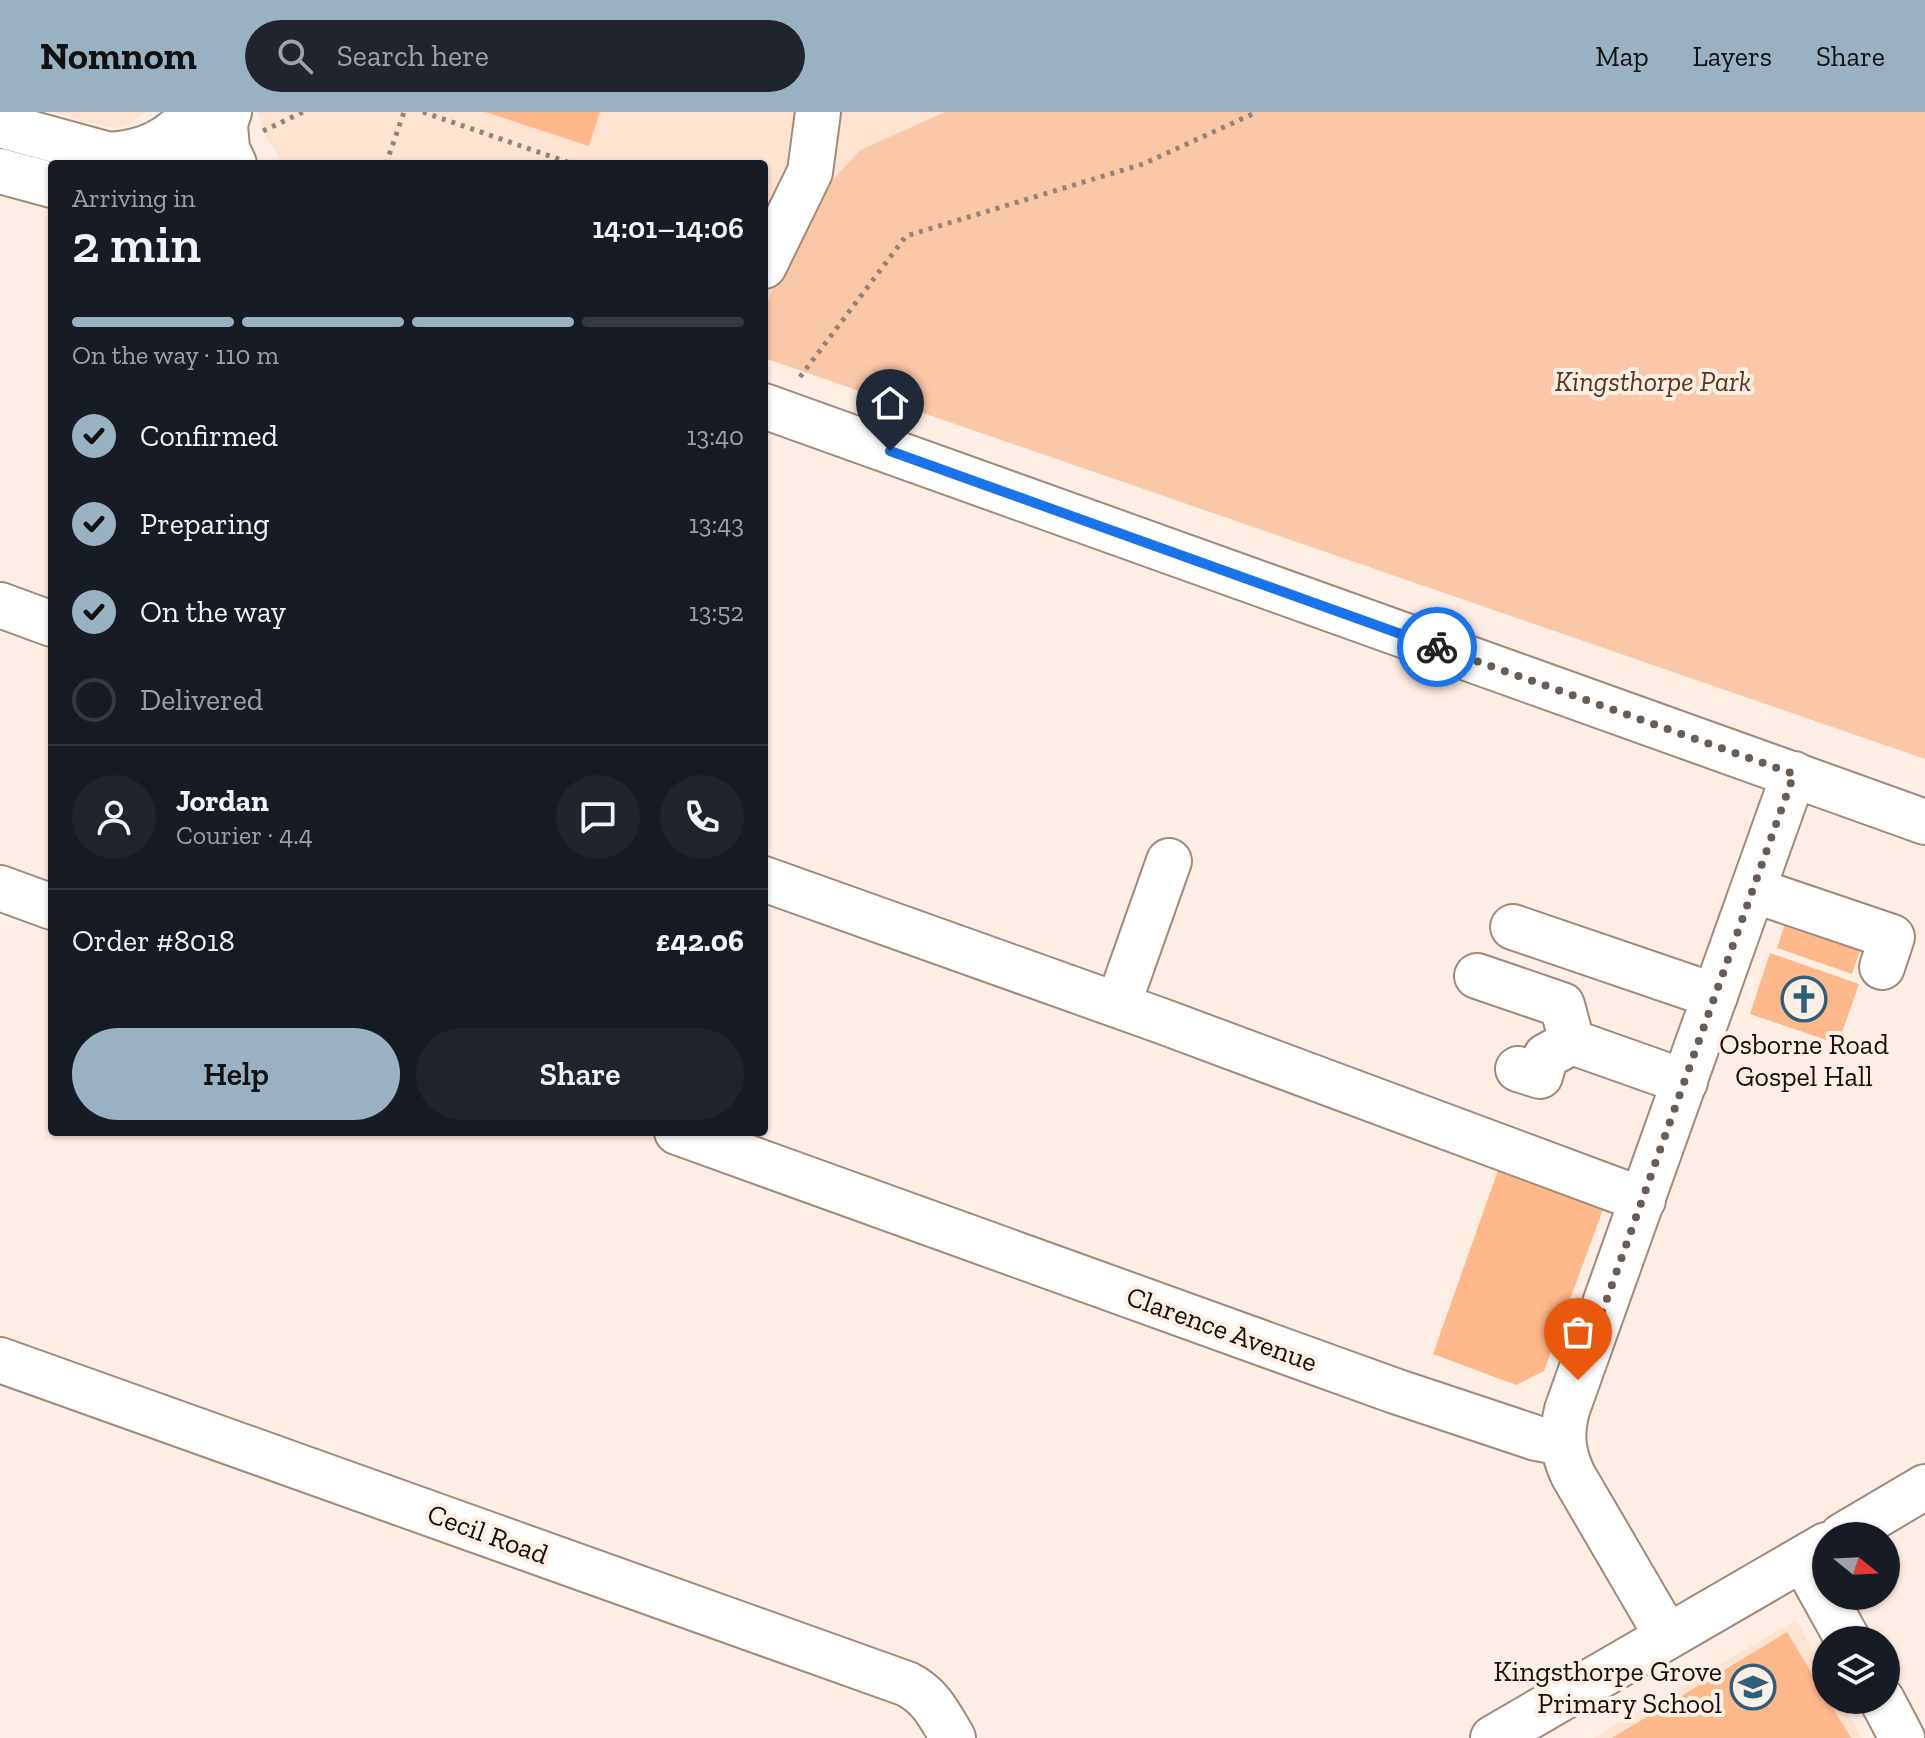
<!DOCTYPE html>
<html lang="en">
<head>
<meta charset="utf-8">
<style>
	body { margin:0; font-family:"Zilla Slab",serif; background:#20242c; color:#f1f3f6; height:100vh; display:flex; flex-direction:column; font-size:30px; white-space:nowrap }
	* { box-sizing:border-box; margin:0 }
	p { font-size:26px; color:#9ea1a6 }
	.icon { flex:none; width:44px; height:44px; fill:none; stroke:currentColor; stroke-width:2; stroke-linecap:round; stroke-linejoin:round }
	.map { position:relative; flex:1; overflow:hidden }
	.details { position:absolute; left:48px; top:48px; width:720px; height:976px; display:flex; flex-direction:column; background:#171b24; border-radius:8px; box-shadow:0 2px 6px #0004 }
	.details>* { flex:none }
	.needle { width:52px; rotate:108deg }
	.tools { position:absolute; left:1812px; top:1410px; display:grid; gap:16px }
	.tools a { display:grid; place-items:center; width:88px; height:88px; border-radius:50%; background:#171b24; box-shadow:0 2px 6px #0004; font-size:40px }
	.pin { position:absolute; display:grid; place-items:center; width:68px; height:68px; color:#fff; margin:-82px -34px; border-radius:50% 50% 50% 0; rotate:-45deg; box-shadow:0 0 8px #0007 }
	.pin .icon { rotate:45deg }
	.courier { position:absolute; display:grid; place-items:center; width:80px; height:80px; margin:-40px; border:6px solid #1a73e8; border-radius:50%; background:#fff; color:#222; box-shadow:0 2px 10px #0007 }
	.headline em { font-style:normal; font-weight:600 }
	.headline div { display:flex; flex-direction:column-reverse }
	.headline { display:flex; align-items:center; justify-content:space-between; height:136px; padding:0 24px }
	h1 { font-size:52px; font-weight:600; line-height:60px }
	.bar { display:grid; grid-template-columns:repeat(4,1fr); gap:12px 8px; align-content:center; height:96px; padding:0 24px }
	.bar i { height:10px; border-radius:6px; background:#363941 }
	.bar .current { background:#99b1c0 }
	.bar p { grid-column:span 4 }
	.line { display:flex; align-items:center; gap:20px; padding:0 24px; border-top:2px solid #363941 }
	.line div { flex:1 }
	.round { display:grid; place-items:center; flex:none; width:84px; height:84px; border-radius:42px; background:#20242c }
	ol { padding:0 24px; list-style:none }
	li { display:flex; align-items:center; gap:24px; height:88px }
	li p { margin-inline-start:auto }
	li .icon { padding:8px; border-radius:50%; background:#99b1c0; color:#111; stroke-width:4 }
	li:last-child { color:#9ea1a6 }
	li i { width:44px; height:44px; border:4px solid #363941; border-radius:50% }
	.action { display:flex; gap:16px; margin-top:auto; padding:16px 24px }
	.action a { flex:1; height:92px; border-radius:48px; background:#99b1c0; color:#111; font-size:32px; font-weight:600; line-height:92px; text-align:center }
	.action a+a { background:#20242c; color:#f1f3f6 }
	header { display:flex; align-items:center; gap:48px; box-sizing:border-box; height:112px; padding:0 40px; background:#99b1c0; color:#111 }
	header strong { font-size:38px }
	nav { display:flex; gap:44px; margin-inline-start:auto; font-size:28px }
	.search { width:560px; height:72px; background:#20242c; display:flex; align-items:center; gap:20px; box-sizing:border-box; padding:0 28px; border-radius:44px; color:#9ea1a6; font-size:30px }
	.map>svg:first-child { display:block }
	.built { fill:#ffe3d1 }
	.green { fill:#fbc8a7 }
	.building { fill:#ffb889 }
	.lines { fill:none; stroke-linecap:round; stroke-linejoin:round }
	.minor-casing { stroke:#a28979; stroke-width:48 }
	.major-casing { stroke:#a28979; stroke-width:48 }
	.highway-casing { stroke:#a28979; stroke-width:48 }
	.path { stroke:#91847c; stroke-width:5; stroke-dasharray:4 6; stroke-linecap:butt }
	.minor { stroke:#fff; stroke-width:44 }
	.major { stroke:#fff; stroke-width:44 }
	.highway { stroke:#fff; stroke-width:44 }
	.done { stroke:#685c54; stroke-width:8; stroke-dasharray:0 14.4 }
	.route { stroke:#1a73e8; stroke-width:10 }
	.labels { text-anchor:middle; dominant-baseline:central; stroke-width:8; stroke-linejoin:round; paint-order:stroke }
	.park-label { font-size:28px; font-style:italic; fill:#58351b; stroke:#ffeee3 }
	.poi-label { font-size:28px; fill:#160d07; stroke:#ffeee3 }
	.street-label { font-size:28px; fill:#160d07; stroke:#ffeee3 }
</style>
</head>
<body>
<header>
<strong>Nomnom</strong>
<div class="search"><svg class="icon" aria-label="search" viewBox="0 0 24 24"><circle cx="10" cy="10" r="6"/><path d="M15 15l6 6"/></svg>Search here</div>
<nav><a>Map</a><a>Layers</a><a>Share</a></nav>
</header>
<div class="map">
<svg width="1925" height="1626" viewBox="0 0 1925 1626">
	<rect width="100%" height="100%" fill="#ffeee3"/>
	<!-- built -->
	<g class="built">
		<polygon points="53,0 146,0 132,11 116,16 86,10"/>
		<polygon points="257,0 945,0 860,38 812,91 764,197 764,52 288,52 281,48 267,28"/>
		<polygon points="1796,1508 1826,1562 1826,1588 1841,1588 1862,1626 1593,1626"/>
	</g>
	<!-- green -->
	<polygon class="green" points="945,0 1925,0 1925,647 764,246 764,197 812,91 860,38"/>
	<!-- building -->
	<g class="building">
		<polygon points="485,0 600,0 589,34"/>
		<polygon points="1785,812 1860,838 1852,862 1777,836"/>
		<polygon points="1770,841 1859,872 1838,932 1750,902"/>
		<polygon points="1501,1050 1606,1089 1544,1259 1516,1273 1433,1242"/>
		<polygon points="1787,1520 1851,1626 1612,1626"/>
	</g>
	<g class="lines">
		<!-- minor casing -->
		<g class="minor-casing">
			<g id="minor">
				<path d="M191 52C209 38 222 22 229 0"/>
				<polyline points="764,154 810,60 818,0"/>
				<polyline points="0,493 52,512"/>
				<polyline points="764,767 1159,908 1643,1088"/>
				<polyline points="0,776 52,795"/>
				<polyline points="1753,778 1892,825 1882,855"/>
				<polyline points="1513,815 1715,884"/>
				<polyline points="1477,864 1562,893 1572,930 1685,970"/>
				<polyline points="1118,893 1169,749"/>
				<polyline points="1518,957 1540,964 1546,944 1572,930"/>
				<polyline points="677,1020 1395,1279 1536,1326 1562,1331"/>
				<path d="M0 1248 907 1572C931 1584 940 1604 953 1626"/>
				<polyline points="1803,1447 1848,1528"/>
				<path d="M1667 1524 1573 1363C1562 1340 1561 1322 1567 1298L1794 662"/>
				<polyline points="1882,1588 1902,1626"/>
			</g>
		</g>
		<!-- major casing -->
		<g class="major-casing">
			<g id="major">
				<polyline points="1842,1424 1925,1375"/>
				<polyline points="1493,1626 1826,1433"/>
			</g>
		</g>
		<!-- highway casing -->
		<g class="highway-casing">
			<g id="highway">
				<polyline points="0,13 142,52"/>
				<polyline points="225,13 227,37 234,52"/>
				<path d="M108 43C143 41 170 30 192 2"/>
				<polyline points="0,59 52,73"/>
				<polyline points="764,294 1925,710"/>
			</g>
		</g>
		<!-- path -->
		<g class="path">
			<polyline points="423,0 573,52"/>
			<polyline points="263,19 303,0"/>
			<polyline points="386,52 404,0"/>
			<polyline points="800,265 906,124 1143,52 1257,0"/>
		</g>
		<!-- minor -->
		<use href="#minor" class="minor"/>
		<!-- major -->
		<use href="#major" class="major"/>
		<!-- highway -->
		<use href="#highway" class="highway"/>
	</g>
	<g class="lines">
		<!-- done -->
		<polyline class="done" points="1437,535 1794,662 1578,1268"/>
		<!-- route -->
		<polyline class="route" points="890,339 1437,535"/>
	</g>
	<!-- icons -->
	<defs>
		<g id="church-ring" transform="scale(2.3)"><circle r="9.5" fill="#ffeee3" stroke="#2d607d" stroke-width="1.5"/><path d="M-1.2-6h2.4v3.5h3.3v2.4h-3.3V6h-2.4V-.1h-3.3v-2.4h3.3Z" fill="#2d607d"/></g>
		<g id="school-ring" transform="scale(2.3)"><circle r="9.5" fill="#ffeee3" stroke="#2d607d" stroke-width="1.5"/><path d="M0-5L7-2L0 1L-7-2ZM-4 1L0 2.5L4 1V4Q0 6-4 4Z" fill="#2d607d"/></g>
	</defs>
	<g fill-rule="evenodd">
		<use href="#church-ring" x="1804" y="887"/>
		<use href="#school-ring" x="1753" y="1575"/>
	</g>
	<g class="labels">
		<!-- park labels -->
		<g class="park-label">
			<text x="1653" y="269">Kingsthorpe Park</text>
		</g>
		<!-- poi labels -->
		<g class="poi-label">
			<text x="1804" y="932">Osborne Road<tspan x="1804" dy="32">Gospel Hall</tspan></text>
			<text x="1722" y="1559" text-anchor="end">Kingsthorpe Grove<tspan x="1722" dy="32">Primary School</tspan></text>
		</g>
		<!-- street labels -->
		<g class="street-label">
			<text transform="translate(1222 1217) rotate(20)">Clarence Avenue</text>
			<text transform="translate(488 1422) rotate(20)">Cecil Road</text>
		</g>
	</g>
</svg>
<div class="tools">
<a><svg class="needle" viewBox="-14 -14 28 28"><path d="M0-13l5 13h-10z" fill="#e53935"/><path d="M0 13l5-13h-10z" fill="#9ea1a6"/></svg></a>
<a><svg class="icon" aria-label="layers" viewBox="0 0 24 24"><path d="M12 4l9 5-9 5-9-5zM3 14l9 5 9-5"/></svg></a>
</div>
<div class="pin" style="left:1578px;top:1268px;background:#ea580c"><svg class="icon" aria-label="bag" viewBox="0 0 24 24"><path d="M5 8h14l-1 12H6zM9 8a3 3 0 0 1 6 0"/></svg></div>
<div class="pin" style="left:890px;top:339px;background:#1f2937"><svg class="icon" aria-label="home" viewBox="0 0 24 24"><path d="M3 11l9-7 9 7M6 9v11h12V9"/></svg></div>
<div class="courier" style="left:1437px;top:535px"><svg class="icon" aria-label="bike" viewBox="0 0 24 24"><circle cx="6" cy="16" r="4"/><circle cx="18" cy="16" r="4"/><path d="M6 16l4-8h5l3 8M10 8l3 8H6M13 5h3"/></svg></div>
<section class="details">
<div class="headline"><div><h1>2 min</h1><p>Arriving in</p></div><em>14:01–14:06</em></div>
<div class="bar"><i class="current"></i><i class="current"></i><i class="current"></i><i></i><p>On the way · 110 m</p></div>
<ol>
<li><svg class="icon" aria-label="check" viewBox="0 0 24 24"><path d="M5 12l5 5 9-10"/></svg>Confirmed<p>13:40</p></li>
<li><svg class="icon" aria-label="check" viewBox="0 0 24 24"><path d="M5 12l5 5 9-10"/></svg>Preparing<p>13:43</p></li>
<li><svg class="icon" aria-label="check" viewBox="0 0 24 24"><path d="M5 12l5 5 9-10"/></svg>On the way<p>13:52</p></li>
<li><i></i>Delivered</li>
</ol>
<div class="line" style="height:144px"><a class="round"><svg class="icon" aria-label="person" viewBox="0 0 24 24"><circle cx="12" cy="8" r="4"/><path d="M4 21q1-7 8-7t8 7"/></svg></a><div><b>Jordan</b><p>Courier · 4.4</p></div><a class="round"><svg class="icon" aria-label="chat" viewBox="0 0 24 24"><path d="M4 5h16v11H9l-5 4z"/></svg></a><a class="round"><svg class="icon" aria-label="phone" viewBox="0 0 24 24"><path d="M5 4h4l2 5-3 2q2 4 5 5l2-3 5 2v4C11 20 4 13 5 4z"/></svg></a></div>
<div class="line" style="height:104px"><div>Order #8018</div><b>£42.06</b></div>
<div class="action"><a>Help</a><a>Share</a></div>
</section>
</div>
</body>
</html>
